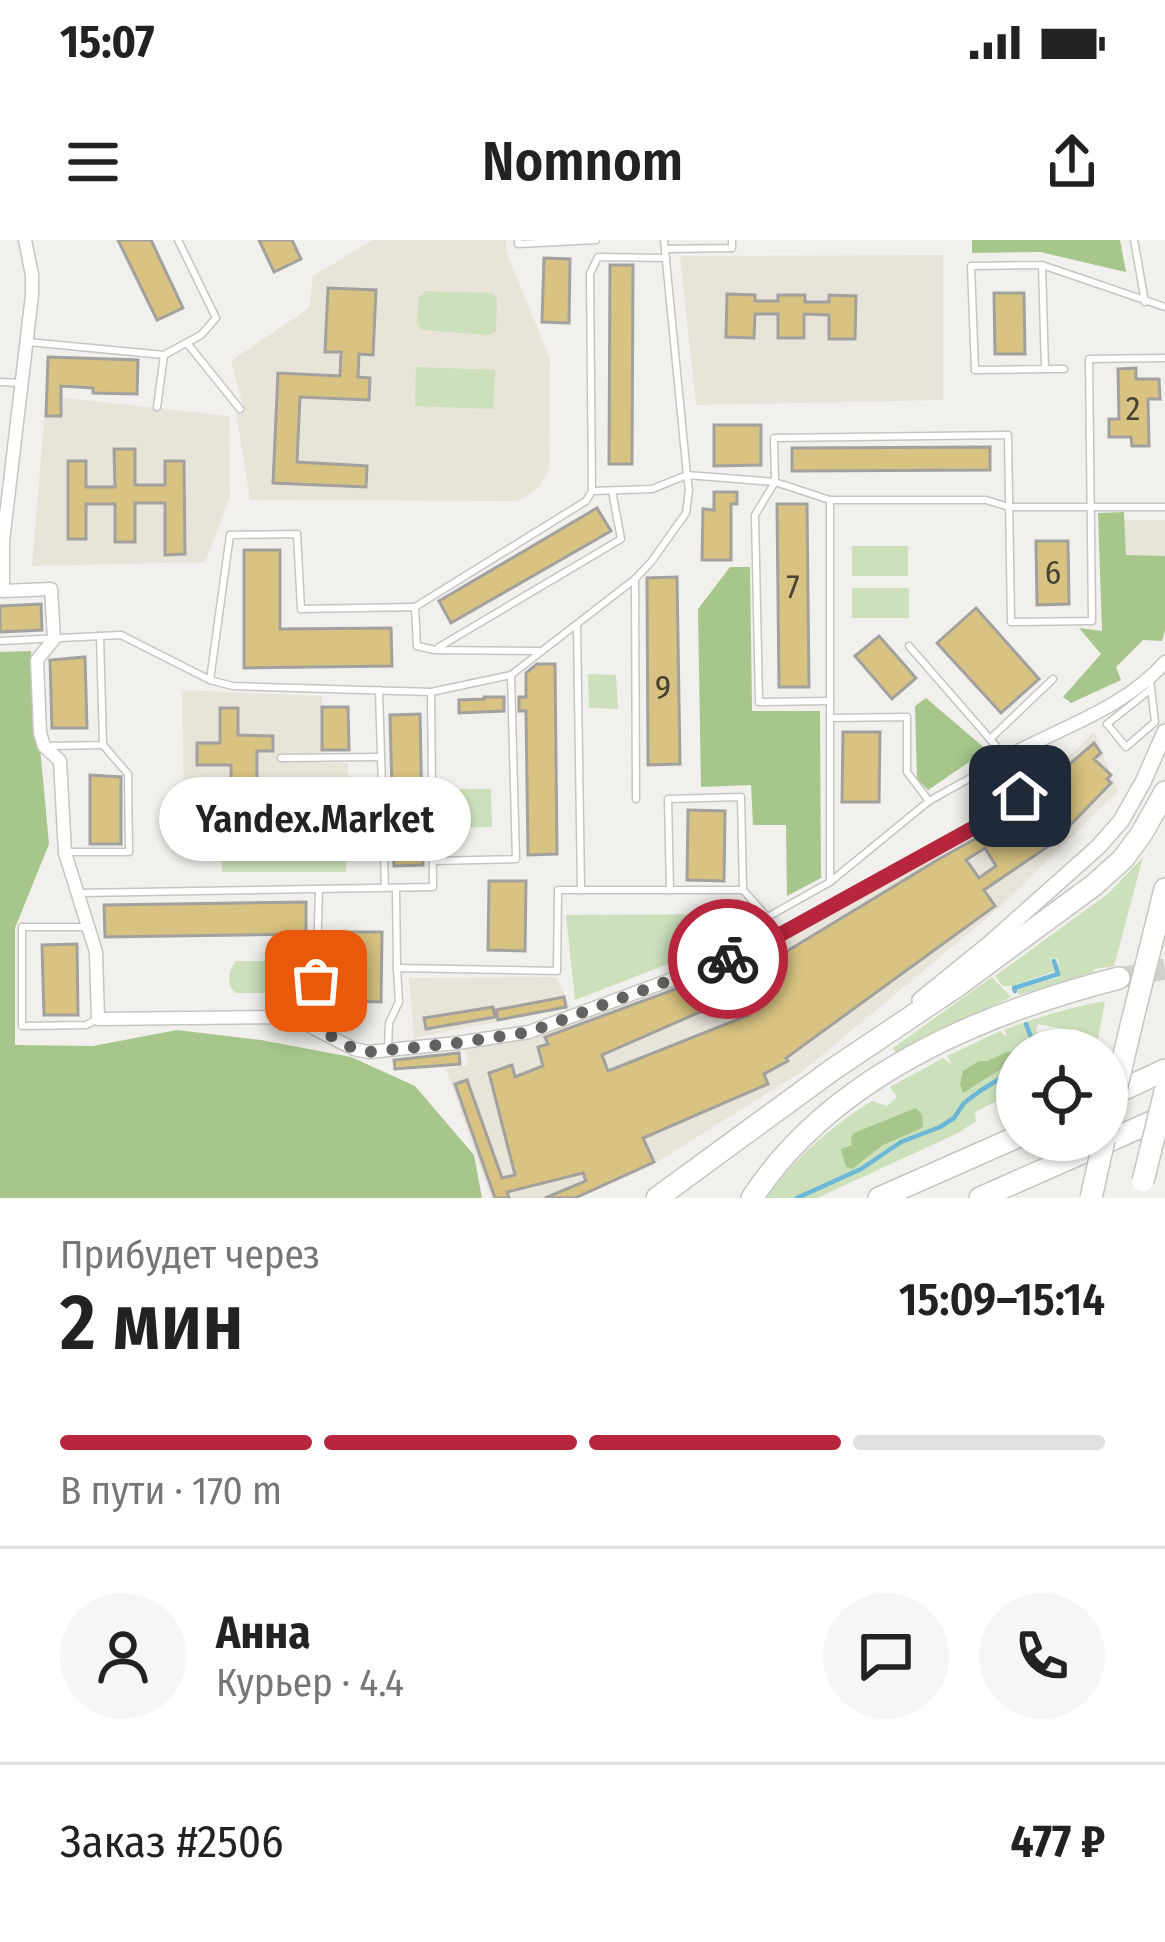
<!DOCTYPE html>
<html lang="ru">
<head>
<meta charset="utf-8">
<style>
	body { margin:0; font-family:"Fira Sans Condensed",sans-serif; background:#f6f6f6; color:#222; height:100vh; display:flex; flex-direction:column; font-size:45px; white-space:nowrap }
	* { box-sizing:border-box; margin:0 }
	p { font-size:39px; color:#767676 }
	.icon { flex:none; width:66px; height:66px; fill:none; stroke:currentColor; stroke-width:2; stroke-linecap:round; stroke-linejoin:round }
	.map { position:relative; height:958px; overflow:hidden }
	.drawer { display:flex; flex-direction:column; background:#fff; flex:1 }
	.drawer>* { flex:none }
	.buttons { position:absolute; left:996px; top:789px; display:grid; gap:24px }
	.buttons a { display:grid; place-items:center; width:132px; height:132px; border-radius:50%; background:#fff; box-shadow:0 3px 9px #0004; font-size:60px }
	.pin { position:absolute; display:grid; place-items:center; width:102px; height:102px; color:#fff; margin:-51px; border-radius:24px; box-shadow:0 6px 18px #0006 }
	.courier { position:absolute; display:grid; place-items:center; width:120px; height:120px; margin:-60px; border:9px solid #b8263d; border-radius:50%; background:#fff; color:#222; box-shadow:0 3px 15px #0007 }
	.bubble { position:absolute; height:84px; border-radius:42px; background:#fff; box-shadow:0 3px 9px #0004; font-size:39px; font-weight:600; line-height:84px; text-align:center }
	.headline em { font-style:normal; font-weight:600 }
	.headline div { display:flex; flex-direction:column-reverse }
	.headline { display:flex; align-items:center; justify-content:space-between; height:204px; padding:0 60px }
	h1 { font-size:78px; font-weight:600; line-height:90px }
	.bar { display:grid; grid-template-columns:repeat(4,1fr); gap:18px 12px; align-content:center; height:144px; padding:0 60px }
	.bar i { height:15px; border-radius:9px; background:#e0e0e0 }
	.bar .selected { background:#b8263d }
	.bar p { grid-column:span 4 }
	.line { display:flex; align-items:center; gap:30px; padding:0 60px; border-top:3px solid #e0e0e0 }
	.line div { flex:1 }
	.round { display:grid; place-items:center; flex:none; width:126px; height:126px; border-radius:63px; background:#f6f6f6 }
	.status { display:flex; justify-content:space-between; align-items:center; height:84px; padding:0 60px; background:#fff; direction:ltr }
	.status svg { height:33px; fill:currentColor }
	header { display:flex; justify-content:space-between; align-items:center; height:156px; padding:0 60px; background:#fff; font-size:54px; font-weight:600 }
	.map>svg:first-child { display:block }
	.built { fill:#e8e4d9 }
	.green { fill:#cbe0bb }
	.forest { fill:#a6c68c }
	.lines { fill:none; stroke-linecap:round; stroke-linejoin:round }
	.stream { stroke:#6cb7d7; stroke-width:4.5 }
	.building { fill:#d8c382; stroke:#a2a19e; stroke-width:3; fill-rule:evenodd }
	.primary-tunnel { stroke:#d0cfcc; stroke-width:21; stroke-dasharray:21 10; stroke-linecap:butt }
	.service-casing { stroke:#c6c5c1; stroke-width:9 }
	.minor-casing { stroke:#c6c5c1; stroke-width:15 }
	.tertiary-casing { stroke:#c6c5c1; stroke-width:18 }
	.primary-casing { stroke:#c6c5c1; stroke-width:24 }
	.trunk-casing { stroke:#c6c5c1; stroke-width:24 }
	.service { stroke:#fff; stroke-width:6 }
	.minor { stroke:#fff; stroke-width:12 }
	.tertiary { stroke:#fff; stroke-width:15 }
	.primary { stroke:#fff; stroke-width:21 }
	.trunk { stroke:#fff; stroke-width:21 }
	.primary-bridge-casing { stroke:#c6c5c1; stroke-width:24; stroke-linecap:butt }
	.trunk-bridge-casing { stroke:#c6c5c1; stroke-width:24; stroke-linecap:butt }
	.primary-bridge { stroke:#fff; stroke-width:21 }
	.trunk-bridge { stroke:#fff; stroke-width:21 }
	.done { stroke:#636260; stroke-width:12; stroke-dasharray:0 21.6 }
	.route { stroke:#b8263d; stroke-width:15 }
	.labels { text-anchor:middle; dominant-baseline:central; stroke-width:12; stroke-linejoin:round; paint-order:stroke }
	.number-label { font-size:33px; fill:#464130 }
</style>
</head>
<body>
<div class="status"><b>15:07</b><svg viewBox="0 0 49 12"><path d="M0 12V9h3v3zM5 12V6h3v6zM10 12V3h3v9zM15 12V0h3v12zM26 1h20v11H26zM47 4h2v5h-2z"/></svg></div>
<header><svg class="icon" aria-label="menu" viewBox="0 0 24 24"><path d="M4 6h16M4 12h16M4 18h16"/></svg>Nomnom<svg class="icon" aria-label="share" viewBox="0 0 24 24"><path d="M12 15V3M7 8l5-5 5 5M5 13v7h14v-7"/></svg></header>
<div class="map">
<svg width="1165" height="958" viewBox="0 0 1165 958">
	<rect width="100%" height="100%" fill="#f1f0ec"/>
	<!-- built -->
	<g class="built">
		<polygon points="373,0 506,0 506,11 550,119 549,230 539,247 518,261 250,260 236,172 243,166 231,121 309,68 313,36"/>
		<polygon points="943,15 943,160 696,165 680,16"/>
		<polygon points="46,156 229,176 230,257 205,322 32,326"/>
		<polygon points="1125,280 1165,280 1165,316 1126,316"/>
		<polygon points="182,450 322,456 323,523 348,523 349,599 220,599 184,566"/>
		<polygon points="1094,492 1118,551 1001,666 803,831 649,927 578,958 491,958 446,829 468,825 465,809 540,792 754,717 1021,568 1035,550"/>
		<polygon points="557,737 570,767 414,798 409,738"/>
	</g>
	<!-- green -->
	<g class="green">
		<polygon points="426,51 492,53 497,59 496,91 489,95 422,90 417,84 419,57"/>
		<polygon points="416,127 495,130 493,169 415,166"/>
		<rect x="852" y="306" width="56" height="30"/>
		<rect x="852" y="348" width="57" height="30"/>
		<polygon points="588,434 616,435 618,469 589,468"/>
		<polygon points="447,549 491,549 492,587 449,588"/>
		<polygon points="346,601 346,632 222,632 222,602"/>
		<polygon points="1143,617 1114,726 1095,729 1093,732 1019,755 1017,749 1059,737 1058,719 1053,718 1051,720 1055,731 1012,746 1003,746 995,736 1109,653"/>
		<polygon points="740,674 756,690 575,760 566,675"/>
		<path d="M236 721H299L305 729V741L299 753H235C226 743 228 731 236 721Z"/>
		<polygon points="992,737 1011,757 896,813 893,808"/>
		<path d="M1105 761 1098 799 1075 789 1069 790 1038 784 1036 790 1045 810H1017V846L1006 851 1007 856 975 872 976 881 958 893 817 958H766C794 919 831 886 872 861L887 866 897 857 890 847 943 818 952 825 947 816 1000 791 1005 796 1007 795 1004 790C1038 777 1072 767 1105 761Z"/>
	</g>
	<!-- forest -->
	<g class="forest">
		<polygon points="972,0 1120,0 1126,32 1040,12 972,13"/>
		<polygon points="1124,272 1126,315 1165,316 1165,390 1162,401 1143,400 1116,427 1121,440 1071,463 1063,457 1101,414 1079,388 1102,391 1098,273"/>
		<polygon points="730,327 750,327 752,471 820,471 821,638 787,656 786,585 753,585 751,545 701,547 698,369"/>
		<polygon points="31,411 49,604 15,688 15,805 93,806 177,790 261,800 351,817 415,846 474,915 482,958 0,958 0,412"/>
		<polygon points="926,458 987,510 928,550 917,539 915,466"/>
		<polygon points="1006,812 1016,812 1017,819 963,853 960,844 963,831 979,821 988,821"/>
		<polygon points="916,868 922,874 923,886 920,889 883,905 852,929 846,927 841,909 852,905 851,897 854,893"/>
	</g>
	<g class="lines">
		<!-- stream -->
		<g class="stream">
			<polyline points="1015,751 1014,748 1058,734 1054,721"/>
			<polyline points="1026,784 1036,810"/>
			<polyline points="797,958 861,929 901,902 940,887 954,878 964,863 980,851 1017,828"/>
		</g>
	</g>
	<!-- building -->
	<g class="building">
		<polygon points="118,0 151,0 183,68 157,80"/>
		<polygon points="259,0 292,0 301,19 274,32"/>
		<polygon points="544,18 570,19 569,83 542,82"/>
		<polygon points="610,25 633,25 632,224 609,224"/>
		<polygon points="328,48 376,50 373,115 359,114 358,137 370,138 369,160 300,157 297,222 367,226 366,247 273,243 278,133 340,136 341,112 325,112"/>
		<polygon points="994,53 1024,53 1025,114 995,114"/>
		<polygon points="727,54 755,55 755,61 778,61 778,55 805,55 805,62 829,62 829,55 856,56 855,99 829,99 829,75 804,74 804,98 778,98 778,74 755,74 754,98 726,97"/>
		<polygon points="48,117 138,120 137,154 93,153 93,148 61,146 61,176 46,176"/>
		<polygon points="1136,128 1136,139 1159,139 1160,159 1148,159 1149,206 1132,206 1131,197 1109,197 1109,179 1119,179 1118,129"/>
		<polygon points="714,185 761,185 761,225 714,226"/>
		<polygon points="990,207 990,230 792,231 792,208"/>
		<polygon points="114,209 135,209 135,245 165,245 165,221 184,221 185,314 165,315 165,263 135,263 135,302 115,302 115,264 86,264 86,299 68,299 68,221 86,221 86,247 115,247"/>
		<polygon points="714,252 737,252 737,264 731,264 731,320 702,320 703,269 714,270"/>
		<polygon points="777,264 807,264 809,447 779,447"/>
		<polygon points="597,268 611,291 451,383 439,361"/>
		<polygon points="1036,301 1068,301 1069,364 1037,365"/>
		<polygon points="244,310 280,310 280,389 391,388 392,426 244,428"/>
		<polygon points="677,337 680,524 648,525 647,338"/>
		<polygon points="41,364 42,390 0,392 0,366"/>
		<polygon points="976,368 1039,439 1001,473 937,403"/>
		<polygon points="879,396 916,438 892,459 855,416"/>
		<polygon points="85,417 87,488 52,488 50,420"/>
		<polygon points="537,424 555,424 557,614 528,615 526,471 519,471 519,457 526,457 526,433"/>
		<polygon points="484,457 504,457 504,471 459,473 459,460 484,459"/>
		<polygon points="322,467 348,467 349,510 322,510"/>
		<polygon points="220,468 238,468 238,495 273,496 273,511 257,511 257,554 231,554 231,525 197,525 197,503 220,503"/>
		<polygon points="420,474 423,625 394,626 390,475"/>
		<polygon points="843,492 880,492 879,562 842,562"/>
		<path d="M1094 503 1101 513 1094 519 1111 535 1107 539 1111 543 1053 603 984 650 995 666 786 818 788 821 764 834 768 844 643 898 654 922 575 958H545L586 941 583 933 507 952 509 958H495L455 844 467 840 502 938 515 935 489 833 512 825 515 837 543 826 538 807 548 804 545 797 741 725 746 736 939 619 1018 575 1041 549ZM985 608 996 626 979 638 966 620ZM734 757 749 775 608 831 602 815Z"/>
		<polygon points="90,535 121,537 121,604 90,604"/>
		<polygon points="688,570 725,571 724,641 687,640"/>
		<polygon points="489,641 526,641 525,711 488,710"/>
		<polygon points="306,662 306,694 105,697 104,665"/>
		<polygon points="345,692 382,692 381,762 344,761"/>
		<polygon points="77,704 78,775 44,775 42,705"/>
		<polygon points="564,757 566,767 498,780 496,770"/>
		<polygon points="493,767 495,777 426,789 424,778"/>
		<polygon points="459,813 460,824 395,829 394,820"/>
	</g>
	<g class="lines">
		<!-- primary-tunnel -->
		<polyline class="primary-tunnel" points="1119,738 1165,729"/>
		<!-- service casing -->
		<g class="service-casing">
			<g id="service">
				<polyline points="518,0 518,4 596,0"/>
				<polyline points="1134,0 1145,62"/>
				<polyline points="665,9 732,8 732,0"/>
				<polyline points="1042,25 1045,129 975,130 971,26 1042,25 1165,67"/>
				<polyline points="28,102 164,115 201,95 216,78 178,0"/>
				<polyline points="187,103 240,169"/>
				<polyline points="1045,129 1064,129"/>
				<polyline points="0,142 20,143"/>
				<polyline points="157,167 164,115"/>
				<polyline points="592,251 652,249 687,235 664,0"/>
				<polyline points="830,260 830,642"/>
				<polyline points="635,339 636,559"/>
				<polyline points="415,367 586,261 592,251 590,34 598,17 666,18"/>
				<polyline points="577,386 581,650"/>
				<polyline points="0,401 121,395 210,440 233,446 431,452 511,435 635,339 651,322 686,273 689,250 687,235 775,242 830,260 986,260 1009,267 1165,267"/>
				<polyline points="909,406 990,499"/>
				<polyline points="439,407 621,299 612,251"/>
				<polyline points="1150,439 1155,482 1126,507 1107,484 1151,449"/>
				<polyline points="210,440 230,295 297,294 301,369 415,367 417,406 435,410 538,411"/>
				<polyline points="379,450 385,648"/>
				<polyline points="830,461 759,462 755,275 775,242 774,198 1008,195 1011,382 1092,381 1089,119 1165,118"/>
				<polyline points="830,478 907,477 907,532 929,561"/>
				<polyline points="48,506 103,505 100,396"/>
				<polyline points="281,518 381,517"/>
				<polyline points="1006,518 990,499 1053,439"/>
				<polyline points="68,612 129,612 128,534 103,505"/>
				<polyline points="433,621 516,619 511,436"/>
				<polyline points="396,648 397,728"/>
				<polyline points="670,650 668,559 741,557 743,650 767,677"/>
				<polyline points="80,653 433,647 431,452"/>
				<polyline points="755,684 830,642 929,561 1017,512"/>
				<polyline points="85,687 22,687 22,786 86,785 98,779"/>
				<polyline points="315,787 319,649"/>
				<polyline points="388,807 389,783 399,762 397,728 557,731 558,650 743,650"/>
			</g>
		</g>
		<!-- minor casing -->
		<g class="minor-casing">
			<path id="minor" d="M25 0 32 35V55L3 301V351L51 349 54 399 37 420 40 493 44 506 60 521 65 613 96 712 98 779 280 777 296 779 354 809 369 812 457 803 529 792 754 709 1013 566C1026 547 1024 531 1020 510 1069 485 1129 464 1165 422"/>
		</g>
		<!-- tertiary casing -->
		<g class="tertiary-casing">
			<polyline id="tertiary" points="920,760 989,704 1098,607 1121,581 1143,542 1165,492"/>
		</g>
		<!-- primary casing -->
		<g class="primary-casing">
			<path id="primary" d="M752 958C832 836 982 773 1119 738"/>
		</g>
		<!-- trunk casing -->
		<g class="trunk-casing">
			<g id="trunk">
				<polyline points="1131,786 1165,649"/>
				<polyline points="1107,857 1165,830"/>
				<polyline points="657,958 832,830 957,746 1094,645 1123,619 1142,593 1165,552"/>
				<polyline points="879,958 1017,897"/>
				<polyline points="980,958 1165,876"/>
			</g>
		</g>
		<!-- service -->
		<use href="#service" class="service"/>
		<!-- minor -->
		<use href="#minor" class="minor"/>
		<!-- tertiary -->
		<use href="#tertiary" class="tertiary"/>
		<!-- primary -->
		<use href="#primary" class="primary"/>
		<!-- trunk -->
		<use href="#trunk" class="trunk"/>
		<!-- primary-bridge casing -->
		<g class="primary-bridge-casing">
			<polyline id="primary-bridge" points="1143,941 1165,852"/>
		</g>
		<!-- trunk-bridge casing -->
		<g class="trunk-bridge-casing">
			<g id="trunk-bridge">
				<polyline points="1107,888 1131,786"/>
				<polyline points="1091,958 1104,900"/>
			</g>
		</g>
		<!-- primary-bridge -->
		<use href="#primary-bridge" class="primary-bridge"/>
		<!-- trunk-bridge -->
		<use href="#trunk-bridge" class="trunk-bridge"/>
	</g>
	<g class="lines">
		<!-- done -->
		<polyline class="done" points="316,741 315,787 354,809 369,812 457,803 529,792 728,719"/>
		<!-- route -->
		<polyline class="route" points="728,719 754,709 1013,566 1020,556"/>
	</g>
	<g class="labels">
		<!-- number labels -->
		<g class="number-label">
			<text x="1133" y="169">2</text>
			<text x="1053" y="333">6</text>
			<text x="793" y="347">7</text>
			<text x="663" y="448">9</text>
		</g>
	</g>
</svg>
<div class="buttons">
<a><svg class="icon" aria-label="locate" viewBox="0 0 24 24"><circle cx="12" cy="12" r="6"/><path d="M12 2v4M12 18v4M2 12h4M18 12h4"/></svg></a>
</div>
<div class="pin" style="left:316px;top:741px;background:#ea580c"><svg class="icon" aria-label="bag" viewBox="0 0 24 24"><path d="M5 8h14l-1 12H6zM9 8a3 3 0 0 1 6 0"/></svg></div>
<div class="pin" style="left:1020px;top:556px;background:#1f2937"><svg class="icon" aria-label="home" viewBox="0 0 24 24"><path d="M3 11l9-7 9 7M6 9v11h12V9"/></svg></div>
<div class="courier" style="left:728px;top:719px"><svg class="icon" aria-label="bike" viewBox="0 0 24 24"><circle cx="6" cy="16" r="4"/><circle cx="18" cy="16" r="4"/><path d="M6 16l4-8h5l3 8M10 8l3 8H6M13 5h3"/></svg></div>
<div class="bubble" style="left:159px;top:537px;width:312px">Yandex.Market</div>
</div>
<section class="drawer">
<div class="headline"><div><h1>2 мин</h1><p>Прибудет через</p></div><em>15:09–15:14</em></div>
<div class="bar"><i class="selected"></i><i class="selected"></i><i class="selected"></i><i></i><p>В пути · 170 m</p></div>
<div class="line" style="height:216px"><a class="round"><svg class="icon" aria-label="person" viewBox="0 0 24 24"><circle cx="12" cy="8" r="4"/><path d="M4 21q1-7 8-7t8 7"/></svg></a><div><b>Анна</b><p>Курьер · 4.4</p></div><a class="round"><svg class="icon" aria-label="chat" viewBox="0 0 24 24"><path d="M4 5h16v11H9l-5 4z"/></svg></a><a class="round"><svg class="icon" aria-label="phone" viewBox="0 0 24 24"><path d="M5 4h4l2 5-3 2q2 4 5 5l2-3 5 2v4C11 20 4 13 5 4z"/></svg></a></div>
<div class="line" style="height:156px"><div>Заказ #2506</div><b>477 ₽</b></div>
</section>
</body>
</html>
